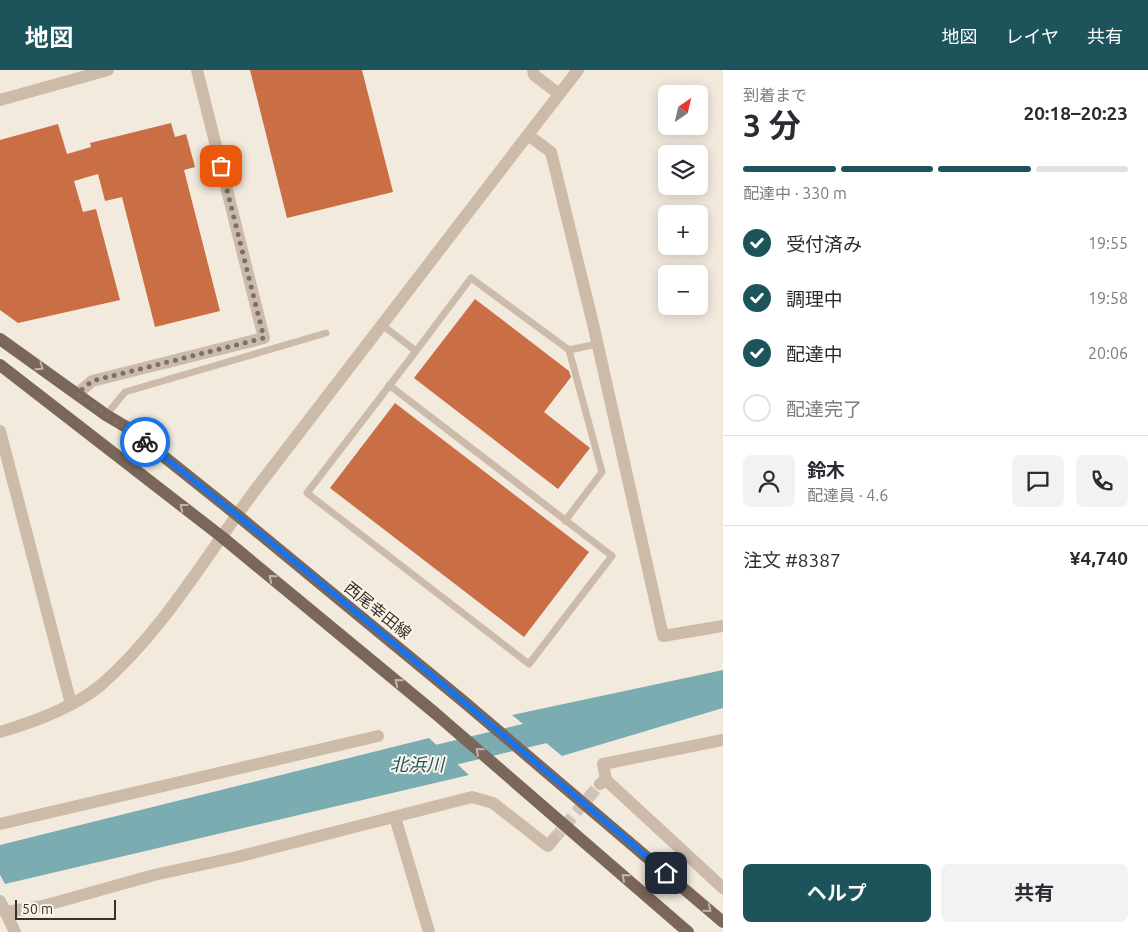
<!DOCTYPE html>
<html lang="ja">
<head>
<meta charset="utf-8">
<style>
	body { margin:0; font-family:Ubuntu,"Noto Sans JP",sans-serif; background:#f2f2f3; color:#2b2b33; height:100vh; display:flex; flex-direction:column; font-size:19px; white-space:nowrap }
	* { box-sizing:border-box; margin:0 }
	p { font-size:16px; color:#7c7c81 }
	.icon { flex:none; width:28px; height:28px; fill:none; stroke:currentColor; stroke-width:2; stroke-linecap:round; stroke-linejoin:round }
	.map { position:relative; flex:1; overflow:hidden }
	.side { display:flex; flex-direction:column; background:#fff; width:425px }
	.side>* { flex:none }
	.needle { width:32px; rotate:34deg }
	.controls { position:absolute; left:658px; top:15px; display:grid; gap:10px }
	.controls a { display:grid; place-items:center; width:50px; height:50px; border-radius:8px; background:#fff; box-shadow:0 2px 12px #0003; font-size:25px }
	.scale { position:absolute; left:15px; bottom:12px; width:101px; box-sizing:border-box; padding-left:5px; border:2px solid #392f29; border-top:0; font-size:14px; line-height:18px; white-space:nowrap; color:#392f29; -webkit-text-stroke:4px #fbf4ea; paint-order:stroke }
	.pin { position:absolute; display:grid; place-items:center; width:42px; height:42px; color:#fff; margin:-21px; border-radius:10px; box-shadow:0 2px 8px #0006 }
	.courier { position:absolute; display:grid; place-items:center; width:50px; height:50px; margin:-25px; border:4px solid #1a73e8; border-radius:50%; background:#fff; color:#222; box-shadow:0 1px 6px #0007 }
	.headline em { font-style:normal; font-weight:700 }
	.headline div { display:flex; flex-direction:column-reverse }
	.headline { display:flex; align-items:center; justify-content:space-between; height:85px; padding:0 20px }
	h1 { font-size:32px; font-weight:700; line-height:38px }
	.bar { display:grid; grid-template-columns:repeat(4,1fr); gap:8px 5px; align-content:center; height:60px; padding:0 20px }
	.bar i { height:6px; border-radius:4px; background:#e1e1e2 }
	.bar .on { background:#1d545c }
	.bar p { grid-column:span 4 }
	.line { display:flex; align-items:center; gap:12px; padding:0 20px; border-top:1px solid #e1e1e2 }
	.line div { flex:1 }
	.round { display:grid; place-items:center; flex:none; width:52px; height:52px; border-radius:8px; background:#f2f2f3 }
	ol { padding:0 20px; list-style:none }
	li { display:flex; align-items:center; gap:15px; height:55px }
	li p { margin-inline-start:auto }
	li .icon { padding:5px; border-radius:50%; background:#1d545c; color:#fff; stroke-width:4 }
	li:last-child { color:#7c7c81 }
	li i { width:28px; height:28px; border:2px solid #e1e1e2; border-radius:50% }
	.action { display:flex; gap:10px; margin-top:auto; padding:10px 20px }
	.action a { flex:1; height:58px; border-radius:8px; background:#1d545c; color:#fff; font-size:20px; font-weight:700; line-height:58px; text-align:center }
	.action a+a { background:#f2f2f3; color:#2b2b33 }
	header { display:flex; align-items:center; gap:30px; box-sizing:border-box; height:70px; padding:0 25px; background:#1d545c; color:#fff }
	header strong { font-size:24px }
	nav { display:flex; gap:28px; margin-inline-start:auto; font-size:18px }
	main { display:flex; flex:1; min-height:0 }
	.map>svg:first-child { display:block }
	.water { fill:#7bacb1 }
	.lines { fill:none; stroke-linecap:round; stroke-linejoin:round }
	.river { stroke:#7bacb1; stroke-width:24 }
	.building { fill:#c96e45 }
	.minor-tunnel { stroke:#cec5ba; stroke-width:12; stroke-dasharray:12 6; stroke-linecap:butt }
	.service { stroke:#ccbba9; stroke-width:7 }
	.minor { stroke:#ccbba9; stroke-width:12 }
	.tertiary { stroke:#ccbba9; stroke-width:12 }
	.primary { stroke:#7b675a; stroke-width:12 }
	.oneway { stroke:#c1b5a9 }
	.done { stroke:#7a7068; stroke-width:5; stroke-dasharray:0 9 }
	.route { stroke:#1a73e8; stroke-width:6 }
	.labels { text-anchor:middle; dominant-baseline:central; stroke-width:4; stroke-linejoin:round; paint-order:stroke }
	.street-label { font-size:16px; fill:#392f29; stroke:#fbf4ea }
	.water-label { font-size:18px; font-style:italic; fill:#1d545c; stroke:#fbf4ea }
</style>
</head>
<body>
<header>
<strong>地図</strong>
<nav><a>地図</a><a>レイヤ</a><a>共有</a></nav>
</header>
<main>
<div class="map">
<svg width="723" height="862" viewBox="0 0 723 862">
	<rect width="100%" height="100%" fill="#f3eade"/>
	<!-- water -->
	<g class="water">
		<polygon points="723,600 723,638 562,686 512,645"/>
		<polygon points="429,668 469,705 5,814 0,805 0,775"/>
	</g>
	<g class="lines">
		<!-- river -->
		<polyline class="river" points="416,692 566,656"/>
	</g>
	<!-- building -->
	<g class="building">
		<polygon points="250,0 362,0 393,122 287,148"/>
		<polygon points="171,53 175,67 186,64 195,97 184,100 220,241 155,257 122,127 105,131 98,104 74,111 83,142 96,139 120,230 18,253 0,240 0,70 58,54 67,84 91,77 90,73"/>
		<polygon points="475,229 569,301 571,307 544,342 590,378 558,419 414,308"/>
		<polygon points="395,333 589,482 524,567 330,418"/>
	</g>
	<g class="lines">
		<!-- minor-tunnel -->
		<polyline class="minor-tunnel" points="553,770 600,714"/>
		<!-- service -->
		<g class="service">
			<polyline points="382,255 416,281 307,423 529,594 612,486 389,315"/>
			<polyline points="569,280 597,274"/>
			<polyline points="416,281 471,208 569,280 602,402 565,451"/>
			<polyline points="106,345 125,322 326,263"/>
		</g>
		<!-- minor -->
		<g class="minor">
			<polyline points="533,0 534,5 559,24"/>
			<polyline points="0,30 108,0"/>
			<polyline points="528,65 551,82 594,258 663,566 723,556"/>
			<polyline points="77,324 92,311 264,268 197,0"/>
			<polyline points="0,361 71,634"/>
			<polyline points="606,710 723,818"/>
			<polyline points="600,714 606,710 603,694 723,670"/>
			<polyline points="395,747 429,862"/>
			<polyline points="0,754 378,666"/>
			<polyline points="0,831 15,862"/>
			<polyline points="6,842 43,836 154,805 237,787 472,727 493,733 548,776 553,770"/>
		</g>
		<!-- tertiary -->
		<path class="tertiary" d="M0 662C34 652 73 638 101 615 165 559 208 482 259 415 365 277 471 138 578 0"/>
		<!-- primary -->
		<g class="primary">
			<polyline points="0,269 106,345 128,358 237,445 463,631 723,852"/>
			<polyline points="0,295 222,467 435,643 688,862"/>
		</g>
	</g>
	<!-- one-way arrows -->
	<defs><path id="oneway-chevron" d="M-2-3.5L2.5 0L-2 3.5" fill="none" stroke-width="1.6" stroke-linecap="round" stroke-linejoin="round" transform="scale(1.25)"/></defs>
	<g class="oneway">
		<use href="#oneway-chevron" transform="translate(40 297) rotate(35)"/>
		<use href="#oneway-chevron" transform="translate(183 437) rotate(-142)"/>
		<use href="#oneway-chevron" transform="translate(272 508) rotate(-140)"/>
		<use href="#oneway-chevron" transform="translate(398 612) rotate(-141)"/>
		<use href="#oneway-chevron" transform="translate(479 681) rotate(-139)"/>
		<use href="#oneway-chevron" transform="translate(625 807) rotate(-139)"/>
		<use href="#oneway-chevron" transform="translate(708 839) rotate(40)"/>
	</g>
	<g class="lines">
		<!-- done -->
		<polyline class="done" points="145,372 77,324 92,311 264,268 221,96"/>
		<!-- route -->
		<path class="route" d="M145 372C322 511 494 657 666 803"/>
	</g>
	<g class="labels">
		<!-- street labels -->
		<g class="street-label">
			<text transform="translate(378 540) rotate(39)">西尾幸田線</text>
		</g>
		<!-- water labels -->
		<g class="water-label">
			<text x="417" y="694">北浜川</text>
		</g>
	</g>
</svg>
<div class="controls">
<a><svg class="needle" viewBox="-14 -14 28 28"><path d="M0-13l5 13h-10z" fill="#e53935"/><path d="M0 13l5-13h-10z" fill="#7c7c81"/></svg></a>
<a><svg class="icon" aria-label="layers" viewBox="0 0 24 24"><path d="M12 4l9 5-9 5-9-5zM3 14l9 5 9-5"/></svg></a>
<a>+</a>
<a>−</a>
</div>
<div class="scale">50 m</div>
<div class="pin" style="left:221px;top:96px;background:#ea580c"><svg class="icon" aria-label="bag" viewBox="0 0 24 24"><path d="M5 8h14l-1 12H6zM9 8a3 3 0 0 1 6 0"/></svg></div>
<div class="pin" style="left:666px;top:803px;background:#1f2937"><svg class="icon" aria-label="home" viewBox="0 0 24 24"><path d="M3 11l9-7 9 7M6 9v11h12V9"/></svg></div>
<div class="courier" style="left:145px;top:372px"><svg class="icon" aria-label="bike" viewBox="0 0 24 24"><circle cx="6" cy="16" r="4"/><circle cx="18" cy="16" r="4"/><path d="M6 16l4-8h5l3 8M10 8l3 8H6M13 5h3"/></svg></div>
</div>
<section class="side">
<div class="headline"><div><h1>3 分</h1><p>到着まで</p></div><em>20:18–20:23</em></div>
<div class="bar"><i class="on"></i><i class="on"></i><i class="on"></i><i></i><p>配達中 · 330 m</p></div>
<ol>
<li><svg class="icon" aria-label="check" viewBox="0 0 24 24"><path d="M5 12l5 5 9-10"/></svg>受付済み<p>19:55</p></li>
<li><svg class="icon" aria-label="check" viewBox="0 0 24 24"><path d="M5 12l5 5 9-10"/></svg>調理中<p>19:58</p></li>
<li><svg class="icon" aria-label="check" viewBox="0 0 24 24"><path d="M5 12l5 5 9-10"/></svg>配達中<p>20:06</p></li>
<li><i></i>配達完了</li>
</ol>
<div class="line" style="height:90px"><a class="round"><svg class="icon" aria-label="person" viewBox="0 0 24 24"><circle cx="12" cy="8" r="4"/><path d="M4 21q1-7 8-7t8 7"/></svg></a><div><b>鈴木</b><p>配達員 · 4.6</p></div><a class="round"><svg class="icon" aria-label="chat" viewBox="0 0 24 24"><path d="M4 5h16v11H9l-5 4z"/></svg></a><a class="round"><svg class="icon" aria-label="phone" viewBox="0 0 24 24"><path d="M5 4h4l2 5-3 2q2 4 5 5l2-3 5 2v4C11 20 4 13 5 4z"/></svg></a></div>
<div class="line" style="height:65px"><div>注文 #8387</div><b>¥4,740</b></div>
<div class="action"><a>ヘルプ</a><a>共有</a></div>
</section>
</main>
</body>
</html>
